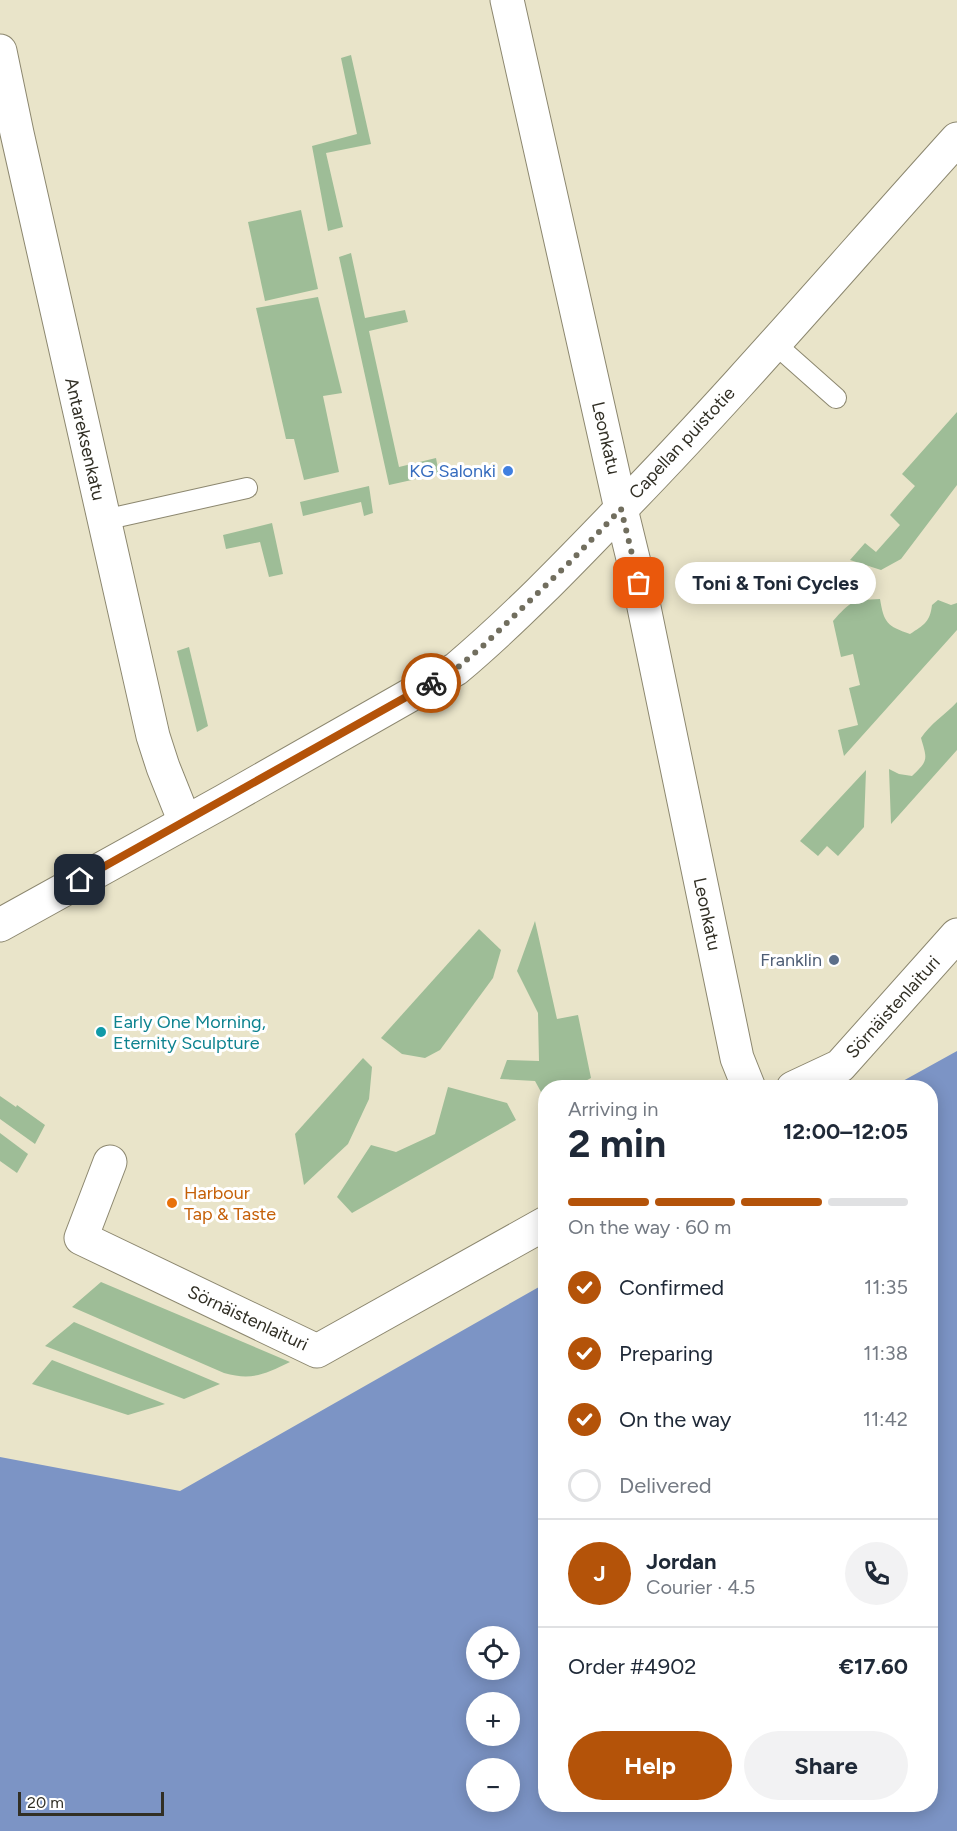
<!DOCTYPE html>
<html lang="en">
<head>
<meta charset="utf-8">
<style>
	body { margin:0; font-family:Figtree,sans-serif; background:#f2f2f3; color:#1f2937; height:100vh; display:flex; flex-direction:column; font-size:22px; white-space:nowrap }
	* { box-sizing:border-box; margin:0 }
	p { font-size:20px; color:#747a83 }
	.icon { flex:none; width:33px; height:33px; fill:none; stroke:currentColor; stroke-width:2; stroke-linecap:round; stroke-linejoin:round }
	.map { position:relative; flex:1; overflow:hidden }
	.drawer { position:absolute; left:538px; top:1080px; width:400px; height:732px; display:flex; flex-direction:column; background:#fff; border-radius:24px; box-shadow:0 3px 15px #0003 }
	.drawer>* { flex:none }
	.tools { position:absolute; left:466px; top:1626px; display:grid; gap:12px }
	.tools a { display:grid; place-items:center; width:54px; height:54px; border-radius:50%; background:#fff; box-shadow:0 3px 15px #0003; font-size:30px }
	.scale { position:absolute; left:18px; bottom:15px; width:146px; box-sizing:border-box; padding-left:6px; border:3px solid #312f25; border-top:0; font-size:16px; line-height:21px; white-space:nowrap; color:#312f25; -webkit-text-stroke:4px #fff; paint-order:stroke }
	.pin { position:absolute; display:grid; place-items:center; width:51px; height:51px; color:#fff; margin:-26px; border-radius:12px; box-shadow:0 3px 9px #0006 }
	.courier { position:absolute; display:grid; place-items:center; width:60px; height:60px; margin:-30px; border:4px solid #b45309; border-radius:50%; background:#fff; color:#222; box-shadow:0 2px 8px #0007 }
	.bubble { position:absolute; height:42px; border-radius:21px; background:#fff; box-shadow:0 3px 15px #0003; font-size:20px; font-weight:700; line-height:42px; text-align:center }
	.headline em { font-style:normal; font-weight:700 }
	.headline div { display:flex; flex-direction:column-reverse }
	.headline { display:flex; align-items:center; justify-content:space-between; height:102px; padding:0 30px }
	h1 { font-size:39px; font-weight:700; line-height:45px }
	.bar { display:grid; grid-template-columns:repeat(4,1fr); gap:9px 6px; align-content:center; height:72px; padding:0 30px }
	.bar i { height:8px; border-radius:4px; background:#e0e1e3 }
	.bar .selected { background:#b45309 }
	.bar p { grid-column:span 4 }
	.line { display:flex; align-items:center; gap:15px; padding:0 30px; border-top:2px solid #e0e1e3 }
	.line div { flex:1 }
	.round { display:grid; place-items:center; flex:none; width:63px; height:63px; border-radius:32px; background:#f2f2f3 }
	ol { padding:0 30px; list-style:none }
	li { display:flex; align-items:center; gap:18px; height:66px }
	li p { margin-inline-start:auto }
	li .icon { padding:6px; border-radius:50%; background:#b45309; color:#fff; stroke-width:4 }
	li:last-child { color:#747a83 }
	li i { width:33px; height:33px; border:3px solid #e0e1e3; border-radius:50% }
	.cta { display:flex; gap:12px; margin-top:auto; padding:12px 30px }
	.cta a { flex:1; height:69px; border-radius:36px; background:#b45309; color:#fff; font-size:24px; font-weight:700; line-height:69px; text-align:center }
	.cta a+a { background:#f2f2f3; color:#1f2937 }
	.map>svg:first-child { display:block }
	.green { fill:#9ebd97 }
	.water { fill:#7c94c5; fill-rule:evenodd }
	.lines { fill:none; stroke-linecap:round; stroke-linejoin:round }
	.lane-casing { stroke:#8c876f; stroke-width:22 }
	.street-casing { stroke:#8c876f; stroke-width:35 }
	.secondary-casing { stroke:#8c876f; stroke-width:35 }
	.lane { stroke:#fff; stroke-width:20 }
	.street { stroke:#fff; stroke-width:33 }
	.secondary { stroke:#fff; stroke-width:33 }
	.done { stroke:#716e5e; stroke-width:6; stroke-dasharray:0 10.8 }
	.route { stroke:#b45309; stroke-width:8 }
	.shop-dot { fill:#3f7fe0; stroke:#fff; stroke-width:2 }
	.service-dot { fill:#5c6f8a; stroke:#fff; stroke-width:2 }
	.culture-dot { fill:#0f9aa8; stroke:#fff; stroke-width:2 }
	.food-dot { fill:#e8710a; stroke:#fff; stroke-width:2 }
	.labels { text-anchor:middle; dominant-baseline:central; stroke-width:6; stroke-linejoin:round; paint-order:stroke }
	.street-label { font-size:18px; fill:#312f25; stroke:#fff }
	.shop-label { font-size:18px; fill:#366cbe; stroke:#fff; text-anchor:end }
	.service-label { font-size:18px; fill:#4e5e75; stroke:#fff; text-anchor:end }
	.culture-label { font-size:18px; fill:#0d838f; stroke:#fff; text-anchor:start }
	.food-label { font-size:18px; fill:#c56008; stroke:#fff; text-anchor:start }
</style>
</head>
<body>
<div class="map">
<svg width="957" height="1831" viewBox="0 0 957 1831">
	<rect width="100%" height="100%" fill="#e9e4c9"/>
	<!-- green -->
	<g class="green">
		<polygon points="351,55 371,144 326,153 343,227 328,231 312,146 357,134 341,58"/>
		<polygon points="301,210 318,289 265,301 248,222"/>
		<polygon points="351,253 365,318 405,310 408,322 369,331 399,467 436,458 439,474 389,485 339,257"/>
		<polygon points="318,297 342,393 323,396 339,472 304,480 294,439 286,439 284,430 256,308"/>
		<polygon points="957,412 957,485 901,559 881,570 850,560 865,543 876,552 900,525 890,515 915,486 902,474"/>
		<polygon points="369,486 373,513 364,516 361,502 303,516 300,502"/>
		<polygon points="272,523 283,574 269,577 260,542 226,549 223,535"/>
		<path d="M880 599C884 623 887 626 910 634 924 625 930 622 932 605L938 600 951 605 957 603V630L844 756 838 730 858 725 849 688 860 685 853 654 841 657 833 621C851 601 852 600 880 599Z"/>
		<polygon points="189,647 208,726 197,732 177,651"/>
		<path d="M957 702V750L891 824 889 769 899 774 912 776C929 760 927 759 921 738 930 724 946 714 957 702Z"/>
		<polygon points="866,770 864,827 838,856 827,846 818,856 800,841"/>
		<polygon points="535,921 557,1019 578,1015 591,1078 574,1087 546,1088 546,1101 535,1081 500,1079 507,1060 539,1061 538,1013 517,971"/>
		<polygon points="479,929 501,950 493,978 440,1050 425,1058 402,1054 381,1038"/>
		<polygon points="363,1058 372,1067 369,1099 348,1144 304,1185 295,1134"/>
		<polygon points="448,1087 507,1103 516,1120 352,1213 337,1197 371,1145 396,1152 435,1134"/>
		<polygon points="0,1096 16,1107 17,1105 45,1125 35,1144 0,1119"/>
		<polygon points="0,1133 28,1154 17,1173 0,1161"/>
		<path d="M101 1282 290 1362C265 1374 252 1381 224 1373L72 1307Z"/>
		<polygon points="74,1322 220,1384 184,1399 45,1346"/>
		<polygon points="52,1360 165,1404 128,1415 32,1384"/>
	</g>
	<!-- water -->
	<path class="water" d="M957 1051V1831H0V1457L180 1491 546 1283V1804H932V1088L892 1087ZM477 1636H510V1670H477ZM477 1702H510V1736H477ZM477 1768H510V1802H477Z"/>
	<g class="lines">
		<!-- lane casing -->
		<g class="lane-casing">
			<g id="lane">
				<polyline points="774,343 836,398"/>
				<polyline points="104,520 247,488"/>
			</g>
		</g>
		<!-- street casing -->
		<g class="street-casing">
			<g id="street">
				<polyline points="0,51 17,133 153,736 163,767 185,822"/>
				<polyline points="621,509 639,583 737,1058 749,1088"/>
				<polyline points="793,1088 840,1066 957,935"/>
				<polyline points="110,1162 81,1238 317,1351 546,1223"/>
			</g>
		</g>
		<!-- secondary casing -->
		<g class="secondary-casing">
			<g id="secondary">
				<polyline points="507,0 621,509"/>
				<path d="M0 925 224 801 456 669C514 620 567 565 619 511 736 391 845 263 957 139"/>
			</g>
		</g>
		<!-- lane -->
		<use href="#lane" class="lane"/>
		<!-- street -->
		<use href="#street" class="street"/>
		<!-- secondary -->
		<use href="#secondary" class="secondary"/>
	</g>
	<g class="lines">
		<!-- done -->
		<polyline class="done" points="431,683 456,669 484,645 572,560 621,509 639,583"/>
		<!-- route -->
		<polyline class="route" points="80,880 431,683"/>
	</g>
	<!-- markers -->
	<circle class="shop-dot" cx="508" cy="471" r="6"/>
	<circle class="service-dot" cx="834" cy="960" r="6"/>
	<circle class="culture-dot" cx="101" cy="1032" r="6"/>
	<circle class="food-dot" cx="172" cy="1203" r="6"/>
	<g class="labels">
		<!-- street labels -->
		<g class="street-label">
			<text transform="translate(606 438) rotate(77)">Leonkatu</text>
			<text transform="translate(85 439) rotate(77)">Antareksenkatu</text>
			<text transform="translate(682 443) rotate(-47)">Capellan puistotie</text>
			<text transform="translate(707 914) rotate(78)">Leonkatu</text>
			<text transform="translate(893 1007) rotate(-48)">Sörnäistenlaituri</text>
			<text transform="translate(248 1318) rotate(25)">Sörnäistenlaituri</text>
		</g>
		<!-- shop labels -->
		<g class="shop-label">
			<text x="496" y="471">KG Salonki</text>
		</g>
		<!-- service labels -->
		<g class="service-label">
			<text x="822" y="960">Franklin</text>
		</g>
		<!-- culture labels -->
		<g class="culture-label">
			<text x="113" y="1022">Early One Morning,<tspan x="113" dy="21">Eternity Sculpture</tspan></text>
		</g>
		<!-- food labels -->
		<g class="food-label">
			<text x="184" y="1193">Harbour<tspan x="184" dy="21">Tap &amp; Taste</tspan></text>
		</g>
	</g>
</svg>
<div class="tools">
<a><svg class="icon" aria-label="locate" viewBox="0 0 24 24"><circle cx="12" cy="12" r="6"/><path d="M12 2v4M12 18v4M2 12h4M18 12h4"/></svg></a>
<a>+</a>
<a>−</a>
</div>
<div class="scale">20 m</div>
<div class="pin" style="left:639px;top:583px;background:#ea580c"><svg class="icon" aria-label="bag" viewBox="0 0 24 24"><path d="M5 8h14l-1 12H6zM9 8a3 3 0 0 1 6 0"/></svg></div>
<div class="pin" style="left:80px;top:880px;background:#1f2937"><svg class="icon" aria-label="home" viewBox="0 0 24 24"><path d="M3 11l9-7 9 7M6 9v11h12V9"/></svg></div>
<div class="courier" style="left:431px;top:683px"><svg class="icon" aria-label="bike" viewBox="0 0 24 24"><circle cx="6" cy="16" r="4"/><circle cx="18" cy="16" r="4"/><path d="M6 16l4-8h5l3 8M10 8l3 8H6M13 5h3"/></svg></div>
<div class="bubble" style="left:675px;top:562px;width:201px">Toni &amp; Toni Cycles</div>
<section class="drawer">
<div class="headline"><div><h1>2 min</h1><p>Arriving in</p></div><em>12:00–12:05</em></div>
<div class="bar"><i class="selected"></i><i class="selected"></i><i class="selected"></i><i></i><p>On the way · 60 m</p></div>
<ol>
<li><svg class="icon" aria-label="check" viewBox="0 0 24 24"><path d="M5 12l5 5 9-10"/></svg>Confirmed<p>11:35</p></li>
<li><svg class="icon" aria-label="check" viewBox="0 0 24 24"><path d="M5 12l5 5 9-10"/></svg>Preparing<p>11:38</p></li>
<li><svg class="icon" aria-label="check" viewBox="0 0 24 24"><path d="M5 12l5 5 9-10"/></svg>On the way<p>11:42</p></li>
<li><i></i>Delivered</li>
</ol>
<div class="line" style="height:108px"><b class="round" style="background:#b45309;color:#fff">J</b><div><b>Jordan</b><p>Courier · 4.5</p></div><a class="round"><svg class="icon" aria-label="phone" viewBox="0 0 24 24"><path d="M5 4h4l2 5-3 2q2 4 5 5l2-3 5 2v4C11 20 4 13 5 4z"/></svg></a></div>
<div class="line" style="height:78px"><div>Order #4902</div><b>€17.60</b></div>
<div class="cta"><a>Help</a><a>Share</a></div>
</section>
</div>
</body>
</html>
